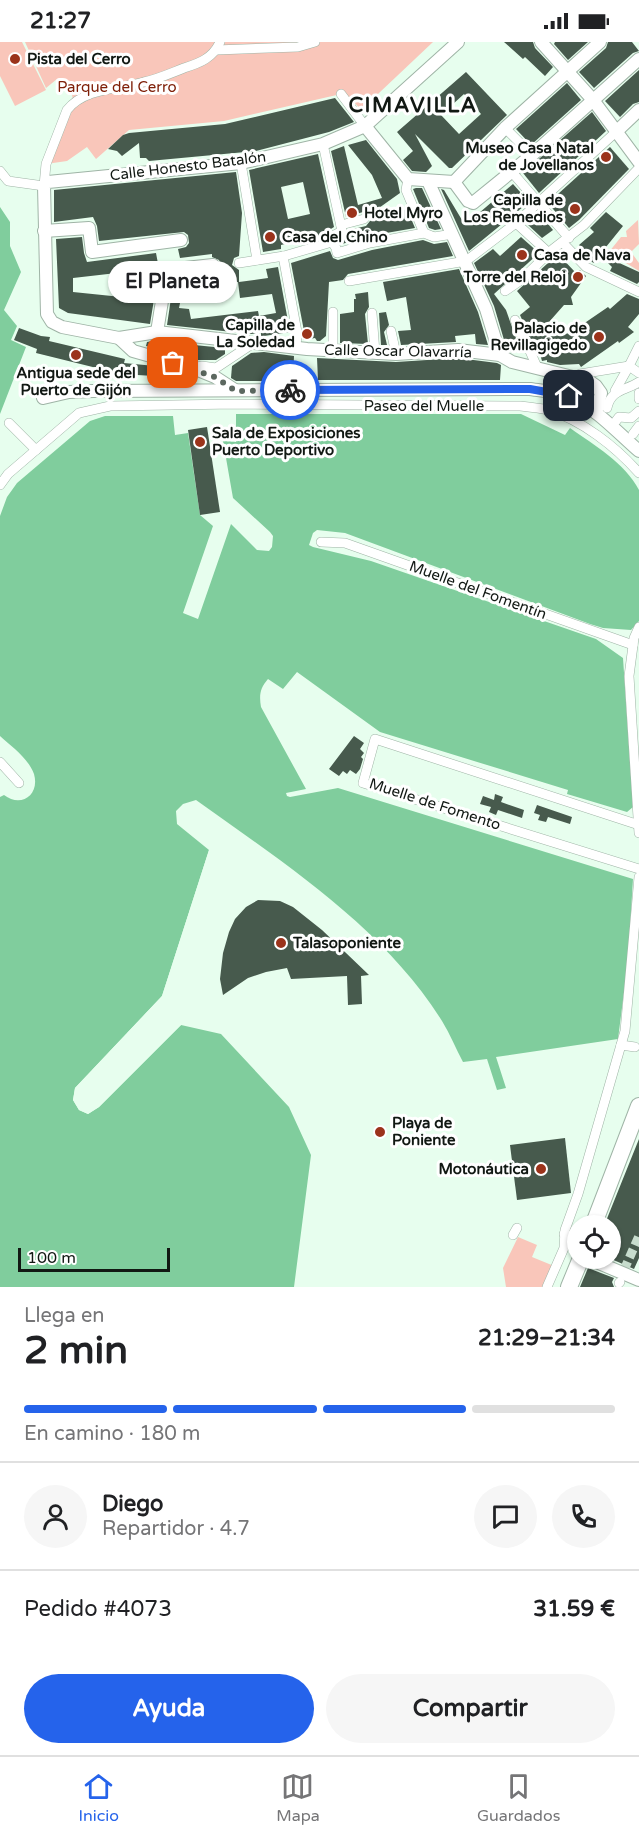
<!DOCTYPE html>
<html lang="es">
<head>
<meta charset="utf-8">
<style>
	body { margin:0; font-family:"Varela Round",sans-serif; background:#f6f6f6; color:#202124; height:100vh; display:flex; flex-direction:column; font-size:22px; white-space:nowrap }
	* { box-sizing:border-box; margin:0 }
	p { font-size:20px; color:#757577 }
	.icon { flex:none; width:33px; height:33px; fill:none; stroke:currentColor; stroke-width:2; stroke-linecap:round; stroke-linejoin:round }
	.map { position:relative; height:1245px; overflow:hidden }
	.sheet { display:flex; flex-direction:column; background:#fff; flex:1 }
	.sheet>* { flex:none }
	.tools { position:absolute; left:567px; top:1173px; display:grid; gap:12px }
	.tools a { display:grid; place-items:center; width:54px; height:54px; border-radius:50%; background:#fff; box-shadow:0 2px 4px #0004; font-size:30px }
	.scale { position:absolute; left:18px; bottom:15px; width:152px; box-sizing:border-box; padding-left:6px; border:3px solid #111813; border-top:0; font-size:16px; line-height:21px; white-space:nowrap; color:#111813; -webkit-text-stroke:4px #fff; paint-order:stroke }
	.pin { position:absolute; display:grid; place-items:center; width:51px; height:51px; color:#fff; margin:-26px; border-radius:12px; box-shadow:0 3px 9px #0006 }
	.courier { position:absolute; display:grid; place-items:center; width:60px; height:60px; margin:-30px; border:4px solid #2563eb; border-radius:50%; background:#fff; color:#222; box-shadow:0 2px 8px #0007 }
	.bubble { position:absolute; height:42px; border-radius:21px; background:#fff; box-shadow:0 2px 4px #0004; font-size:20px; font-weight:700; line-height:42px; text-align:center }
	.headline em { font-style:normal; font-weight:700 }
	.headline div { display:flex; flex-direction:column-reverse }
	.headline { display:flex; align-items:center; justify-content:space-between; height:102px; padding:0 24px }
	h1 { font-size:39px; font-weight:700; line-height:45px }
	.bar { display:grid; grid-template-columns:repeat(4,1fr); gap:9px 6px; align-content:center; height:72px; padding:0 24px }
	.bar i { height:8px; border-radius:4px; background:#e0e0e0 }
	.bar .active { background:#2563eb }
	.bar p { grid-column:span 4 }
	.line { display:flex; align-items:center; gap:15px; padding:0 24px; border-top:2px solid #e0e0e0 }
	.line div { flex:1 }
	.round { display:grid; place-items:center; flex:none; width:63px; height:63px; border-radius:32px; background:#f6f6f6 }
	.cta { display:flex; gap:12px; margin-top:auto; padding:12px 24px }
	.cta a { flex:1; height:69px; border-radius:36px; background:#2563eb; color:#fff; font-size:24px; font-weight:700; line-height:69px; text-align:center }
	.cta a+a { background:#f6f6f6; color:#202124 }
	.status { display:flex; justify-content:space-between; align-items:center; height:42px; padding:0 30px; background:#fff; direction:ltr }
	.status svg { height:16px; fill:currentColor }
	.menu { display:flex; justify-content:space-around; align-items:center; height:84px; border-top:2px solid #e0e0e0; background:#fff; font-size:16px; color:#757577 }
	.menu a { display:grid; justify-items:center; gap:3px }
	.menu .active { color:#2563eb }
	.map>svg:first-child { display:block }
	.green { fill:#f9c6ba }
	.water { fill:#80cd9d }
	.pier { fill:#e7feee }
	.building { fill:#475a4d; fill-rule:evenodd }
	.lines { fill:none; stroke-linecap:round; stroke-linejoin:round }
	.pedestrian-tunnel { stroke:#c7dccd; stroke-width:9; stroke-dasharray:9 4.5; stroke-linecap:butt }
	.pedestrian-casing { stroke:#9fb4a6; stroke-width:10 }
	.minor-casing { stroke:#9fb4a6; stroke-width:14 }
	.secondary-casing { stroke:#9fb4a6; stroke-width:18 }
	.pedestrian { stroke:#fff; stroke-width:9 }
	.minor { stroke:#fff; stroke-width:12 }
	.secondary { stroke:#fff; stroke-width:16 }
	.done { stroke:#5c6860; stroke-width:6; stroke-dasharray:0 10.8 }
	.route { stroke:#2563eb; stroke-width:8 }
	.poi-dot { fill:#9b331b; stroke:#fff; stroke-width:2 }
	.labels { text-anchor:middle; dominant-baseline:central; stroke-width:6; stroke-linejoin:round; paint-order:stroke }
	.poi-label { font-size:15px; font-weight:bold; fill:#111813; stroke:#fff; text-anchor:start }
	.park-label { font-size:15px; fill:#7f2009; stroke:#fff }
	.street-label { font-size:15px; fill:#111813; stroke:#fff }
	.district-label { font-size:21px; font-weight:bold; letter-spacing:1.5px; fill:#111813; stroke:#fff }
</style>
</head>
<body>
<div class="status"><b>21:27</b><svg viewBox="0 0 49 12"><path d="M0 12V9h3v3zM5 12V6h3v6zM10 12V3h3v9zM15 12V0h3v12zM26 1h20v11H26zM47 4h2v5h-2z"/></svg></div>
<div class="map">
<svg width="639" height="1245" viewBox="0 0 639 1245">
	<rect width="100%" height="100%" fill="#e7feee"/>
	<!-- green -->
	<g class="green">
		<polygon points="0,0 22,0 46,48 15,64 0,34"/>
		<polygon points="25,0 433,0 361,68 353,59 341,52 224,79 129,88 96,117 87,105 67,119 46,122 73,60 71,43 63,37 57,37 46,46"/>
		<polygon points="638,178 639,202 631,210 639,221 639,229 616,215 611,220 605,215 621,195 627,195 626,189"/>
		<polygon points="518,1195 537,1203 532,1215 554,1224 545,1245 506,1245 503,1226"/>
	</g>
	<!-- water -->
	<g class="water">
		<polygon points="0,165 10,180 10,204 21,230 4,268 17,284 11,298 26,305 0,372"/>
		<path d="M236 372H521L565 393 570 386C594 403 625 421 639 448V579L631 588 603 586 590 582 345 491 317 488 313 491 309 503 313 505 371 519 596 597 623 616 633 765 627 770 567 752 568 748 380 690 297 630 283 647 268 637C260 646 259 653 261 665L306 747 286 751 287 754 290 755 338 746 633 837 628 919 618 997 496 1015 506 1046 497 1048 487 1017 463 1020C456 1007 450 992 442 979 383 885 285 822 196 758L183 762 176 769 177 782 209 808 162 954 75 1046 73 1058 79 1068 88 1072 99 1065 181 983 221 992 289 1065 311 1113 294 1245H0V755L4 753C21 766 40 753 34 732 28 716 12 705 0 694V474L7 455 17 441 90 379 105 374H173L175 393 188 391 200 473 213 484 183 571 198 577 231 482 257 508 269 509 272 505 273 494 270 490 233 456 223 399 236 400Z"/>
	</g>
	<!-- pier -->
	<polygon class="pier" points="209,808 211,810 165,955 78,1048 76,1057 81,1065 88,1069 97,1063 178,981 181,983 99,1065 88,1072 79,1068 73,1058 75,1046 162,954"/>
	<!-- building -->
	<g class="building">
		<polygon points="504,0 533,0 535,6 553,25 545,34 525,15 523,17"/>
		<polygon points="555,0 588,0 568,18 554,2"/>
		<polygon points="608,0 632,0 639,9 633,11 594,46 579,30 606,6"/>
		<polygon points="639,28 639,60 633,62 620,75 605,59"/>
		<path d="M466 30 507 73 452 126H449L415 92 432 124 426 130 412 129 403 118 413 109 397 90ZM464 52 481 72 459 92 441 73Z"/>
		<polygon points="567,41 581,58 531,103 516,87"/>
		<polygon points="335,56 354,80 329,90 256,109 149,119 146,116 140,116 139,101 122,114 117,109 108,107 123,93 129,91 225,82"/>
		<polygon points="592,70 606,89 539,151 523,131"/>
		<polygon points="366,98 397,137 400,151 369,173 363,170 346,175 331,109 344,104 358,163 382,156 372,133 348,103"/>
		<polygon points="610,105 629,127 579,178 569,186 548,161"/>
		<path d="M318 112 334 185 321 193 281 203V207L263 210 249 128ZM303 140 310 172 288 177 281 145Z"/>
		<path d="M236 130 242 171 239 214 234 216 232 223 239 228V240L268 236 266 227 278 225 290 290 264 294H261V291L251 292 167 283 174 236 217 230 221 223 219 218 212 215V212L180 216 178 207 186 205 189 201 188 193 184 190 99 199 97 184 93 175 54 180V148ZM238 240 240 256 272 252 276 271 259 274 258 269 191 277 189 267 179 266 183 246Z"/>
		<polygon points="513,142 529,160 469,209 441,147 444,148 465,183"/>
		<polygon points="416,146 422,146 441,187 435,188 429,186 413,147"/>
		<polygon points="407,167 415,186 369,194 342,202 339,198 348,192 349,188 366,184 370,179"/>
		<polygon points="538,170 553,188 542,196 526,181"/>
		<polygon points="606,170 623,184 606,205 609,208 604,214 639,230 639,240 637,242 610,229 612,225 601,214 594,221 592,220 579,203 594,190 590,186"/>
		<path d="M82 195 84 211 87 220 156 211 159 227 150 282 68 271 59 266 56 197ZM143 228 145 243 141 257 73 250V236Z"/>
		<polygon points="521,195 539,211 494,252 506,268 517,299 524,303 522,308 513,311 507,308 494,264 474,221 493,207 500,214"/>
		<polygon points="423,198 434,202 447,200 453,214 348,232 343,238 329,240 326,294 320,299 317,299 315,296 303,298 304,289 291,221 330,209 333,216 338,218 372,208"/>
		<polygon points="558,212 575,230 580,228 586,234 571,255 573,263 564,263 549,280 551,282 547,295 570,291 608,265 610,267 627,252 639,257 639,272 628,285 634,290 619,301 618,299 581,325 579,322 560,323 547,320 547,318 542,319 537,302 528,300 529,293 520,273 530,265 517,249"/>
		<polygon points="459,227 478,270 488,303 476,302 475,292 455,294 456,300 401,303 398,289 411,288 406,255 387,259 383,240"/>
		<polygon points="368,250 369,265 365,272 368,302 340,301 340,272 354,270 354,257 356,257 355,252"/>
		<polygon points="386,270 389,283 384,290 387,303 381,303 379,271"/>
		<polygon points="19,286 41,294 50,295 49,299 125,317 124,321 155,324 154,334 121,332 36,311 37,307 14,298"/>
		<polygon points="152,299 225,306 225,312 216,318 196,318 146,304 147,300"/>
		<polygon points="264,310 294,314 293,337 288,339 236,339 231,336 232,324 251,311"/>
		<polygon points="317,316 396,320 458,316 497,321 501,323 500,338 318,338"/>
		<polygon points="207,385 220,470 200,473 188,388"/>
		<polygon points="354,694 364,701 360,707 364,711 361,715 363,717 360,727 356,732 350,728 347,732 343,729 339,734 329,727"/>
		<polygon points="495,752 503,755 501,760 524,768 522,776 498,768 496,773 489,770 491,765 480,762 483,754 494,758"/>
		<polygon points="537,763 572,775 570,782 548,775 546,780 538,778 540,773 534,771"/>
		<polygon points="258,858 280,859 293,865 322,888 369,933 361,934 362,962 348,963 347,934 291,937 287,926 266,930 248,936 223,953 220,937 223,911 229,890 235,877 246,865"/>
		<polygon points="565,1096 571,1151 517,1158 510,1103"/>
		<polygon points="639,1097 639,1216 634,1227 609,1216 610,1184 604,1184"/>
		<polygon points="588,1226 614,1236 612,1240 614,1245 580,1245"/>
	</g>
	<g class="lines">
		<!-- pedestrian-tunnel -->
		<polyline class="pedestrian-tunnel" points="624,1228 639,1194"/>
		<!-- pedestrian casing -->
		<g class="pedestrian-casing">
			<g id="pedestrian">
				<polyline points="216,8 298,5 315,0"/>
				<polyline points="341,52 365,84"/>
				<polyline points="505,86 532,113"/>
				<polyline points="323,102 342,189 331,195 332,200"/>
				<polyline points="241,121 257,218"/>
				<path d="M0 129 8 139 44 144 46 122 67 68C84 46 119 47 144 40 158 37 171 31 184 26 200 21 213 16 220 0"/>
				<polyline points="511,129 569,196"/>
				<polyline points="408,137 406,148 424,191"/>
				<polyline points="516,181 549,211"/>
				<polyline points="341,183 364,177"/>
				<polyline points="563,201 586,225 639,250"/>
				<polyline points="283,214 297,290 296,306"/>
				<polyline points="239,221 284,214 332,200 336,206 337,211 370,201 424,191 434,195 453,192"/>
				<polyline points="349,239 466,219 516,181 617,89"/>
				<polyline points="505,249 521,238 553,207 584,183 639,126"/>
				<polyline points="333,270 333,308"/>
				<polyline points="372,271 375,311"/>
				<polyline points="515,278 523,296"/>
				<polyline points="391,289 396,312"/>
				<polyline points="639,304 629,324 639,331"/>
				<polyline points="529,307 537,325"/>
				<polyline points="193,326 202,324 216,326 252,302"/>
				<polyline points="580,332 629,324"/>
				<polyline points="615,349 629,324"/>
				<polyline points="639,351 639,357"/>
				<path d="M607 366C611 347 625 349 639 340"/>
				<polyline points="616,379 619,375 631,376 639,369"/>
				<polyline points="9,381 36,408"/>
				<polyline points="633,392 639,384"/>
				<path d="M0 443 8 432 79 371 110 364 235 362 520 364C529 365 539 366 548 368 582 378 616 405 639 431"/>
				<polyline points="321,500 345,501 633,603"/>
				<polyline points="639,585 634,596 629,634 639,791"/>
				<polyline points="0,720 19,741"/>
				<polyline points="639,783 375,697 363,741 639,827"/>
				<polyline points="621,1003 635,1005"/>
				<polyline points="564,1192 576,1197"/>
				<polyline points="513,1193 517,1186"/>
				<polyline points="619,1241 620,1240"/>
				<polyline points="547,1245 564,1206 565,1188 578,1152 625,989 639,835"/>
			</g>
		</g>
		<!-- minor casing -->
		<g class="minor-casing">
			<g id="minor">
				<polyline points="458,0 365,84 323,102 241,121 48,140 44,144 47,272 52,280 62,285 119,296 157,290 307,307 396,312 458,308 500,313 512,320 589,339 596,344 601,351 596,371"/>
				<polyline points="541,0 593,58 639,120"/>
				<polyline points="365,84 408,137 454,140"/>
				<polyline points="617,89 639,68"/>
				<polyline points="428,139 486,267 500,313"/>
				<polyline points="454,140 468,159 473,161 532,113 639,17"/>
				<polyline points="454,140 505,86 600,0"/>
				<polyline points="44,189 89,186 92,210 181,198"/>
				<polyline points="157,290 167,228 213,223"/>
				<polyline points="119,296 133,309 193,326 215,335 235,348"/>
				<path d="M43 356 69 350 93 349 530 347C542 349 556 349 568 354 595 365 617 390 639 409"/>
				<polyline points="587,1216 639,1238"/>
			</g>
		</g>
		<!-- secondary casing -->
		<g class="secondary-casing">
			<g id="secondary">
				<polyline points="593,1184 639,1064"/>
				<polyline points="569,1245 581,1216"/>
			</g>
		</g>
		<!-- pedestrian -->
		<use href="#pedestrian" class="pedestrian"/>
		<!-- minor -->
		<use href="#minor" class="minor"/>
		<!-- secondary -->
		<use href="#secondary" class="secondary"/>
	</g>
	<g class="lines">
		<!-- done -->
		<polyline class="done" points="173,321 215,335 236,349 290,348"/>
		<!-- route -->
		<polyline class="route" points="290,348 530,347 569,354"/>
	</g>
	<!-- markers -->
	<g class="poi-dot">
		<circle cx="15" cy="17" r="6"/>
		<circle cx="606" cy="115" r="6"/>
		<circle cx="575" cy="167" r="6"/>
		<circle cx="352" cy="171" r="6"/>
		<circle cx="270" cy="195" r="6"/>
		<circle cx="522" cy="213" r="6"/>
		<circle cx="578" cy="235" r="6"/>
		<circle cx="307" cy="292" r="6"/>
		<circle cx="599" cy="295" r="6"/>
		<circle cx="76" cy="313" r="6"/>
		<circle cx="200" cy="400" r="6"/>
		<circle cx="281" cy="901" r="6"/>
		<circle cx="380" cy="1090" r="6"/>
		<circle cx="541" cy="1127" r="6"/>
	</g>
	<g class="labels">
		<!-- poi labels -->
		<g class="poi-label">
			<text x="27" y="17">Pista del Cerro</text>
			<text x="594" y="106" text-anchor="end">Museo Casa Natal<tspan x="594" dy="17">de Jovellanos</tspan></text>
			<text x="563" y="158" text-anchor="end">Capilla de<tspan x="563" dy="17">Los Remedios</tspan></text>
			<text x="364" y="171">Hotel Myro</text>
			<text x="282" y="195">Casa del Chino</text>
			<text x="534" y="213">Casa de Nava</text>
			<text x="566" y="235" text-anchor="end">Torre del Reloj</text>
			<text x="295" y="283" text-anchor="end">Capilla de<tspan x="295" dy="17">La Soledad</tspan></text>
			<text x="587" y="286" text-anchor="end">Palacio de<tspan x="587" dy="17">Revillagigedo</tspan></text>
			<text x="76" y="331" text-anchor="middle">Antigua sede del<tspan x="76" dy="17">Puerto de Gijón</tspan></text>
			<text x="212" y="391">Sala de Exposiciones<tspan x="212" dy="17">Puerto Deportivo</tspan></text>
			<text x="293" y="901">Talasoponiente</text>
			<text x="392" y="1081">Playa de<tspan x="392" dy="17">Poniente</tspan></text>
			<text x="529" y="1127" text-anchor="end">Motonáutica</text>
		</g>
		<!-- park labels -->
		<g class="park-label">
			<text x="117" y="45">Parque del Cerro</text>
		</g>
		<!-- street labels -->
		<g class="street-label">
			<text transform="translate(188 124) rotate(-7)">Calle Honesto Batalón</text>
			<text transform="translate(398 309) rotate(1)">Calle Oscar Olavarría</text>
			<text x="424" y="364">Paseo del Muelle</text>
			<text transform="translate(478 548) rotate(20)">Muelle del Fomentín</text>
			<text transform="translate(435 762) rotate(18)">Muelle de Fomento</text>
		</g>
		<!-- district labels -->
		<g class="district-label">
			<text x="413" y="63">CIMAVILLA</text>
		</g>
	</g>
</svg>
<div class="tools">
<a><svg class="icon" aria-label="locate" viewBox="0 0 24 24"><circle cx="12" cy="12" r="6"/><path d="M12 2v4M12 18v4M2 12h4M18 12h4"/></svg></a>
</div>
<div class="scale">100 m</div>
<div class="pin" style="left:173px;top:321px;background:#ea580c"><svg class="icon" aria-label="bag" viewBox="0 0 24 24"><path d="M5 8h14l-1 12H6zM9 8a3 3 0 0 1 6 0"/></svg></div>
<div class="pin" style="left:569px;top:354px;background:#1f2937"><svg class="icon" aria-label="home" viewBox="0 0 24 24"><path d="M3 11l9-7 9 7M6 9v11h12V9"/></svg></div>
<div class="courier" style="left:290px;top:348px"><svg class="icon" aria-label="bike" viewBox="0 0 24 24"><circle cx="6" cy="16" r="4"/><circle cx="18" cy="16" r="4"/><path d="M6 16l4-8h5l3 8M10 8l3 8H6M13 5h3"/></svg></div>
<div class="bubble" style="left:108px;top:219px;width:129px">El Planeta</div>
</div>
<section class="sheet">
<div class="headline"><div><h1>2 min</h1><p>Llega en</p></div><em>21:29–21:34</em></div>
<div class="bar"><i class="active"></i><i class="active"></i><i class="active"></i><i></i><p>En camino · 180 m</p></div>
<div class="line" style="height:108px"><a class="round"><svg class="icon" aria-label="person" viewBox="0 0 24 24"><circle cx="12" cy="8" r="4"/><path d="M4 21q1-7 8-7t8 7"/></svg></a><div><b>Diego</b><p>Repartidor · 4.7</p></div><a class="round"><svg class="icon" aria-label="chat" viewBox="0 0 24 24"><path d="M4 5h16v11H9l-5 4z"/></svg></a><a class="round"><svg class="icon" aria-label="phone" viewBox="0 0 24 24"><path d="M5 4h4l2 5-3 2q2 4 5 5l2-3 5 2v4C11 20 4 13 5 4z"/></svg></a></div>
<div class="line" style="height:78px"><div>Pedido #4073</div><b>31.59 €</b></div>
<div class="cta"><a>Ayuda</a><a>Compartir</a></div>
</section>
<nav class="menu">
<a class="active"><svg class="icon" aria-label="home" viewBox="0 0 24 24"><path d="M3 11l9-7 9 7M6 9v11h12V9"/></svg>Inicio</a>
<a><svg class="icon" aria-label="map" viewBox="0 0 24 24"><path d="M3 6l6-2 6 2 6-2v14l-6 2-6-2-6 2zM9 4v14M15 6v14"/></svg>Mapa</a>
<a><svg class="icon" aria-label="saved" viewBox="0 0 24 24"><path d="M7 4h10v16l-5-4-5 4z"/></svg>Guardados</a>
</nav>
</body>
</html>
